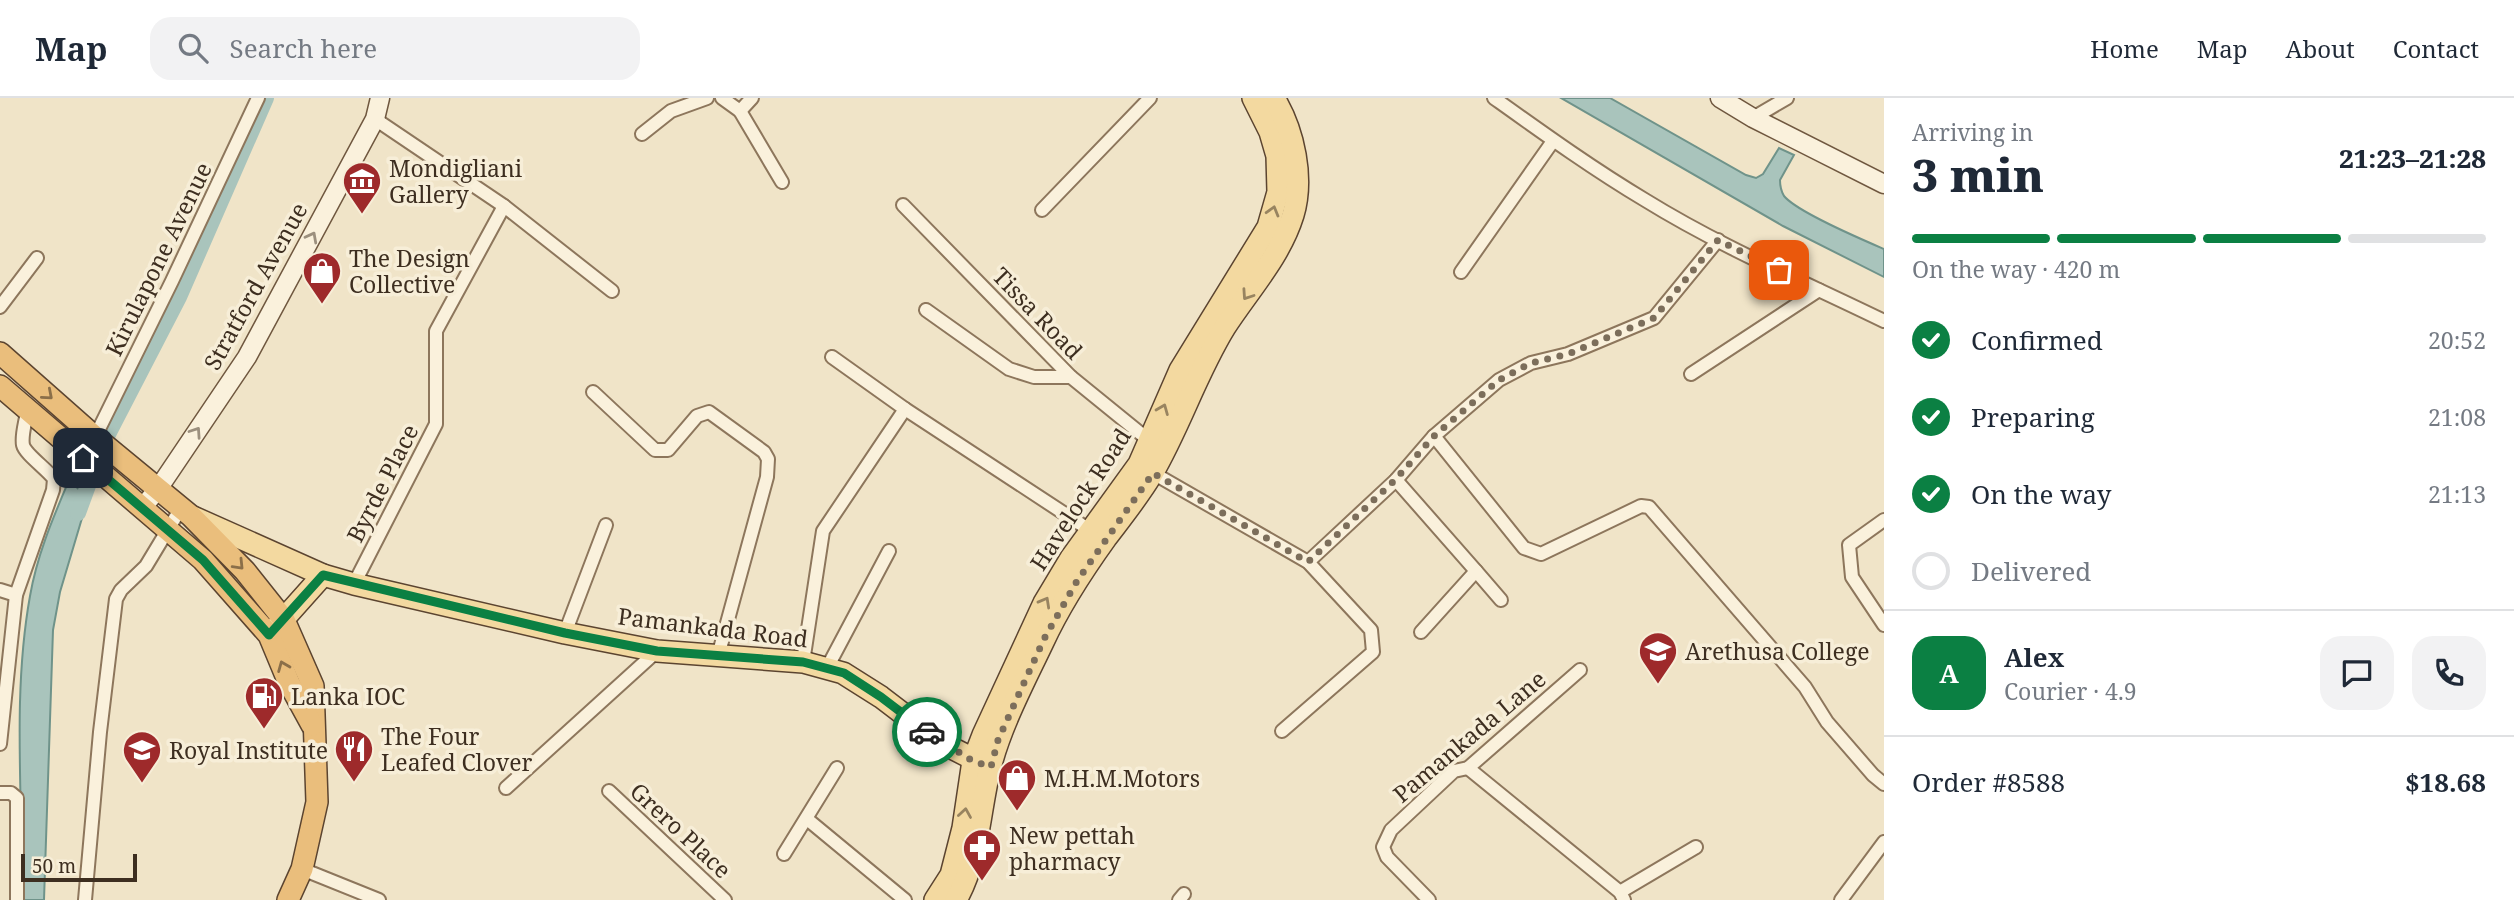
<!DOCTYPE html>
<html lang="en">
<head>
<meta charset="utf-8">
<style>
	body { margin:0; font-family:"Noto Serif",serif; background:#f2f2f3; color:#1f2937; height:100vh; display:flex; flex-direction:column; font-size:26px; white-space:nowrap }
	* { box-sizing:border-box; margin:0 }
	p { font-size:23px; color:#747a83 }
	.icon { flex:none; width:38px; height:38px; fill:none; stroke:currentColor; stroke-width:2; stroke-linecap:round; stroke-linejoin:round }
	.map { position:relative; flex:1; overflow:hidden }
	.panel { display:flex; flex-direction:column; background:#fff; width:630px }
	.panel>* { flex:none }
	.scale { position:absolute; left:21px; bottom:18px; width:116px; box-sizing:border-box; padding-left:7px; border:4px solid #3d2e20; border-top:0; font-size:19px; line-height:24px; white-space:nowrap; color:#3d2e20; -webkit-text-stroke:5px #f7eed8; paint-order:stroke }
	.pin { position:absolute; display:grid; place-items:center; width:60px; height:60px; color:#fff; margin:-30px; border-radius:14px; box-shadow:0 4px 10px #0006 }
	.courier { position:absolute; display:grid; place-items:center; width:70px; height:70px; margin:-35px; border:5px solid #0b8043; border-radius:50%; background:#fff; color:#222; box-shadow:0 2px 9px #0007 }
	.overview em { font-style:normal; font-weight:800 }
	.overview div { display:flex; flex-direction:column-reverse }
	.overview { display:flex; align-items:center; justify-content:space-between; height:119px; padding:0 28px }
	h1 { font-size:46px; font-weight:800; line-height:52px }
	.bar { display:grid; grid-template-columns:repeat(4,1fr); gap:10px 7px; align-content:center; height:84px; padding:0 28px }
	.bar i { height:9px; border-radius:5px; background:#e0e1e3 }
	.bar .current { background:#0b8043 }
	.bar p { grid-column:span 4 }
	.line { display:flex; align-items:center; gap:18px; padding:0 28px; border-top:2px solid #e0e1e3 }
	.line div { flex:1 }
	.round { display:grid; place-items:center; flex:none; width:74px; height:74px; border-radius:21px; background:#f2f2f3 }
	ol { padding:0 28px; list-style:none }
	li { display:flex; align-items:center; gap:21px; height:77px }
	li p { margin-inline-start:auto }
	li .icon { padding:7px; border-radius:50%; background:#0b8043; color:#fff; stroke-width:4 }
	li:last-child { color:#747a83 }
	li i { width:38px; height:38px; border:4px solid #e0e1e3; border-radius:50% }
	header { display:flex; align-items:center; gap:42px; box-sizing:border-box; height:98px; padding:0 35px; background:#fff; border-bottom:2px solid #e0e1e3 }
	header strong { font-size:33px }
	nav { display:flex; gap:38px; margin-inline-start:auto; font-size:24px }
	.search { width:490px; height:63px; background:#f2f2f3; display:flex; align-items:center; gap:18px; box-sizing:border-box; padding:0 24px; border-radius:21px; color:#747a83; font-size:26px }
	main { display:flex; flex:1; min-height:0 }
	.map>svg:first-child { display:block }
	.water { fill:#a9c4bc; stroke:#6f938a; stroke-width:2 }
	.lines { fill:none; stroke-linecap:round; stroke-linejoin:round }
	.canal { stroke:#a9c4bc; stroke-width:16 }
	.minor-casing { stroke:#8d765c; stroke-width:16 }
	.secondary-casing { stroke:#6f573f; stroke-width:21 }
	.primary-casing { stroke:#5b4430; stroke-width:24 }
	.trunk-casing { stroke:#5b4430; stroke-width:24 }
	.minor { stroke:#faf1dc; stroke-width:12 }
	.secondary { stroke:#faf1dc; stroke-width:18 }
	.primary { stroke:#f3d9a0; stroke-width:21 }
	.trunk { stroke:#eabe7c; stroke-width:21 }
	.oneway { stroke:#988460 }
	.oneway2 { stroke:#9c907e }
	.oneway3 { stroke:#8b6f49 }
	.done { stroke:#7c6e5b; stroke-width:7; stroke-dasharray:0 12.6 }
	.route { stroke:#0b8043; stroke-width:9 }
	.labels { text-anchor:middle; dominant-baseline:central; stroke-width:7; stroke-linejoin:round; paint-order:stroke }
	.poi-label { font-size:23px; fill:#3d2e20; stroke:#f7eed8; text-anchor:start }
	.street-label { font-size:23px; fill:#3d2e20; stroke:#f7eed8 }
</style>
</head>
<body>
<header>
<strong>Map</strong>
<div class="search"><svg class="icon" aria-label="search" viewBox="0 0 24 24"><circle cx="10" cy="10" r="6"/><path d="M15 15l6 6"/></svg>Search here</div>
<nav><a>Home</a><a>Map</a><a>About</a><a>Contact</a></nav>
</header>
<main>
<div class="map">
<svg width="1884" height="802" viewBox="0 0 1884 802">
	<rect width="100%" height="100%" fill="#f0e4c8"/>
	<!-- water -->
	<g class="water">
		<path d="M1561 0H1610L1746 77 1756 80 1763 76 1779 50 1794 57 1780 82C1780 88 1781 93 1784 98 1797 114 1863 142 1884 151V179L1783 128Z"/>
		<path d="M69 382 88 400 60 494 53 532 44 802H22C23 701 12 598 30 498 37 457 53 420 69 382Z"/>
	</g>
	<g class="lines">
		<!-- canal -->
		<polyline class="canal" points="78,415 104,344 179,199 266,0"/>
		<!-- minor casing -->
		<g class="minor-casing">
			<g id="minor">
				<polyline points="722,0 740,13 782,84"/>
				<path d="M1494 0C1543 35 1593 71 1645 102 1721 149 1804 184 1884 223"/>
				<polyline points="740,13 752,0"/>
				<polyline points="1753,20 1787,0"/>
				<polyline points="375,21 504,108 612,193"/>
				<polyline points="642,36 671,13 707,0"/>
				<polyline points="903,107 1071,279 1151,344"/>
				<polyline points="1042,112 1150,0"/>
				<polyline points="1461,174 1553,43"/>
				<polyline points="0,209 37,160"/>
				<polyline points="926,212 1009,271 1034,279 1071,279"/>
				<polyline points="832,259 905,311 1091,433"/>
				<polyline points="1691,276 1819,192"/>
				<polyline points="593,294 655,352 668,352 697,318 709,314 764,354 768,361 767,379 718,558"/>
				<polyline points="1434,338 1524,450 1541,456 1641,408 1649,409 1805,589 1827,624 1873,677 1884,686"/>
				<polyline points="95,339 172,183 258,0"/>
				<polyline points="1153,375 1308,464 1371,532 1373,554 1282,633"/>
				<polyline points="1396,382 1476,473 1421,534"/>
				<polyline points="1884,422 1849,447 1852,479 1884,527"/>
				<polyline points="1308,464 1396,382 1434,338 1499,282 1531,265 1568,256 1654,220 1718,142"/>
				<polyline points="1476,473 1501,502"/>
				<polyline points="354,486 436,326 436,233 504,108"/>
				<polyline points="0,492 16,497"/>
				<polyline points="565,535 606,427"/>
				<polyline points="803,564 823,433 905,311"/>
				<polyline points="827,570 889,453"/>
				<path d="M0 646 16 497 53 392 54 381C48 372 25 356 23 347 21 337 26 323 27 313"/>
				<polyline points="1468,670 1620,794 1624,802"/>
				<polyline points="506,690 657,553"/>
				<polyline points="609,693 725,802"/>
				<polyline points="0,695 11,695 17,700 17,802"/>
				<polyline points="807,721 905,802"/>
				<polyline points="784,756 837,670"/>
				<polyline points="302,771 379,802"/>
				<polyline points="1620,794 1696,749"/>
				<polyline points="85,802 100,634 116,501 121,492 146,468 181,410"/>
				<polyline points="1179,802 1184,796"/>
				<polyline points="1429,802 1387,759 1383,749 1391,732 1454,673 1468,670 1580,572"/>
				<polyline points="1841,802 1884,744"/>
			</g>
		</g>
		<!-- secondary casing -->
		<g class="secondary-casing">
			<g id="secondary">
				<polyline points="1720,0 1753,20 1884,86"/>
				<polyline points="142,410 158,391 247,259 375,21 380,0"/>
			</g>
		</g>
		<!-- primary casing -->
		<g class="primary-casing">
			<g id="primary">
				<polyline points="193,419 323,477 354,486 565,535 657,553 803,564 843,575 881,599 940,644 985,667"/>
				<polyline points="273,533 323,477"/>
				<polyline points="935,802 951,777 963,730 973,663 983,637 1044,505 1071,460 1139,366 1180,272 1268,129 1278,94 1277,58 1270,34 1253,0"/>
				<path d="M956 802C979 762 979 714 990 670 1001 627 1024 584 1043 544 1060 507 1083 472 1106 440 1122 419 1139 398 1152 376 1180 328 1196 276 1225 229 1249 192 1280 159 1293 117 1304 80 1294 33 1274 0"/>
			</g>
		</g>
		<!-- trunk casing -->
		<g class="trunk-casing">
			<g id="trunk">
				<polyline points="0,255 95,339 191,418 245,473 284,522 313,588 317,704 302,771 288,802"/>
				<polyline points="0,288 203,462 269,537 289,585 312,627"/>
			</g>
		</g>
		<!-- minor -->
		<use href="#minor" class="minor"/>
		<!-- secondary -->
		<use href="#secondary" class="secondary"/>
		<!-- primary -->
		<use href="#primary" class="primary"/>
		<!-- trunk -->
		<use href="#trunk" class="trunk"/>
	</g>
	<!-- one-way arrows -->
	<defs><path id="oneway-chevron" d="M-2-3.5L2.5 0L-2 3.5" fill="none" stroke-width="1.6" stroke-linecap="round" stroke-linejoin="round" transform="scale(1.75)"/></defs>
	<g class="oneway">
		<use href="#oneway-chevron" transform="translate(1273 113) rotate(-74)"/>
		<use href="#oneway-chevron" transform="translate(1247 197) rotate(124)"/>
		<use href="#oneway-chevron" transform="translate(1163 311) rotate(-68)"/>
		<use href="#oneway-chevron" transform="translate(1045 504) rotate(-61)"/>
		<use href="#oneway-chevron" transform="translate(965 715) rotate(-81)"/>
	</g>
	<g class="oneway2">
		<use href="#oneway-chevron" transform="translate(312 139) rotate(-62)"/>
		<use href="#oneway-chevron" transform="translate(196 334) rotate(-56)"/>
	</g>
	<g class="oneway3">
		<use href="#oneway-chevron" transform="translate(48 297) rotate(41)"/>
		<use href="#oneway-chevron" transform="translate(239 467) rotate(46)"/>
		<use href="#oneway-chevron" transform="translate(283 568) rotate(-112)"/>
	</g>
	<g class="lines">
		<!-- done -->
		<polyline class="done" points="927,634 973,663 991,669 998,642 1044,541 1077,483 1153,375 1308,464 1395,382 1434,338 1499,282 1531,265 1568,256 1654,220 1718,142 1779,172"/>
		<!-- route -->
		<polyline class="route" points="83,360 203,462 269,537 323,477 565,535 657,553 803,564 844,575 881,599 927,634"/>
	</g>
	<!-- icons -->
	<defs>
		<g id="museum-pin" transform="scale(2.0125)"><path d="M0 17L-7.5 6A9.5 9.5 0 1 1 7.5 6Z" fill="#9e2a2b" stroke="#f7eed8"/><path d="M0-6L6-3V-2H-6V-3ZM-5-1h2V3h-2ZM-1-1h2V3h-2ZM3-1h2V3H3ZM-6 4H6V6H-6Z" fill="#fff"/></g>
		<g id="shop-pin" transform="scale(2.0125)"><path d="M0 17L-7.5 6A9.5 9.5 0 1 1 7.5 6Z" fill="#9e2a2b" stroke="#f7eed8"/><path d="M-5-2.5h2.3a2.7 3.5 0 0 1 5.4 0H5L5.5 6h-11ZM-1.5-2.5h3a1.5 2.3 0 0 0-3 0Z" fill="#fff"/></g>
		<g id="school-pin" transform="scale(2.0125)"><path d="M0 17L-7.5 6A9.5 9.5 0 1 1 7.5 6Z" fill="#9e2a2b" stroke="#f7eed8"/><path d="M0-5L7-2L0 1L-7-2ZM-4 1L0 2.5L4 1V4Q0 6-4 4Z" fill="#fff"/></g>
		<g id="fuel-pin" transform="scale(2.0125)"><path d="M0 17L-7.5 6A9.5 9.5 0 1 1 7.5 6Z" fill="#9e2a2b" stroke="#f7eed8"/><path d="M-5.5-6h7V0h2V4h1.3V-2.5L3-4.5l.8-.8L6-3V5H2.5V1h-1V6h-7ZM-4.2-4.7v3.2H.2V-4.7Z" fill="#fff"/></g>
		<g id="restaurant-pin" transform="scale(2.0125)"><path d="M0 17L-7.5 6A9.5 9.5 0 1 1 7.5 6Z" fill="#9e2a2b" stroke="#f7eed8"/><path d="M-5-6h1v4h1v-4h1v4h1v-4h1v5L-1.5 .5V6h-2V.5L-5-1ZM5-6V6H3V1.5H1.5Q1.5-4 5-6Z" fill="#fff"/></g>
		<g id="pharmacy-pin" transform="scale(2.0125)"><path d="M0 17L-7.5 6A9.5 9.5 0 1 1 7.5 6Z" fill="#9e2a2b" stroke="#f7eed8"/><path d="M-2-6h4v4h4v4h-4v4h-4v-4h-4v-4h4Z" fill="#fff"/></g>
	</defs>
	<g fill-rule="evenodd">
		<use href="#museum-pin" x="362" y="83"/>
		<use href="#shop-pin" x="322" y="173"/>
		<use href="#school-pin" x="1658" y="553"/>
		<use href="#fuel-pin" x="264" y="598"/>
		<use href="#restaurant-pin" x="354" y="651"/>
		<use href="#school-pin" x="142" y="652"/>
		<use href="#shop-pin" x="1017" y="680"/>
		<use href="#pharmacy-pin" x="982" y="750"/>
	</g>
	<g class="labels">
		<!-- poi labels -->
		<g class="poi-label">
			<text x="389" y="70">Mondigliani<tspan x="389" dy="26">Gallery</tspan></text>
			<text x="349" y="160">The Design<tspan x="349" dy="26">Collective</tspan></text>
			<text x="1685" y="553">Arethusa College</text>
			<text x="291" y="598">Lanka IOC</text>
			<text x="381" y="638">The Four<tspan x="381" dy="26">Leafed Clover</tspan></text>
			<text x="169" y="652">Royal Institute</text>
			<text x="1044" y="680">M.H.M.Motors</text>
			<text x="1009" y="737">New pettah<tspan x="1009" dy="26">pharmacy</tspan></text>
		</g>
		<!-- street labels -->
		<g class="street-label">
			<text transform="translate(158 161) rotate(-64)">Kirulapone Avenue</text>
			<text transform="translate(255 188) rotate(-61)">Stratford Avenue</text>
			<text transform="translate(1038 215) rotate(46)">Tissa Road</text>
			<text transform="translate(382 385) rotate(-63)">Byrde Place</text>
			<text transform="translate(1080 401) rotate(-57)">Havelock Road</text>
			<text transform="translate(713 529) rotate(7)">Pamankada Road</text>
			<text transform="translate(1469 638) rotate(-40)">Pamankada Lane</text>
			<text transform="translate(681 732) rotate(43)">Grero Place</text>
		</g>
	</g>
</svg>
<div class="scale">50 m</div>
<div class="pin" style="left:1779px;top:172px;background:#ea580c"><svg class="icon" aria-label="bag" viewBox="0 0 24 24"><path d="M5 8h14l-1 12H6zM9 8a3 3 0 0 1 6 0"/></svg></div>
<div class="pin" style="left:83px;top:360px;background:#1f2937"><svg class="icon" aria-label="home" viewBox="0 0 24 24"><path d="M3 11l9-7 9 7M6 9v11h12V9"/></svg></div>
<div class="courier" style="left:927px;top:634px"><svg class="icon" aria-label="car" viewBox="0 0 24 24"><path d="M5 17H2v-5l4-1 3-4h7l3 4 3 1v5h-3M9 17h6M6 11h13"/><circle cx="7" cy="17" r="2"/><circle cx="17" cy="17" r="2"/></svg></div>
</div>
<section class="panel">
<div class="overview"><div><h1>3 min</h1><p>Arriving in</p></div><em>21:23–21:28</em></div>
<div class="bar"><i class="current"></i><i class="current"></i><i class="current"></i><i></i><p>On the way · 420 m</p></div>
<ol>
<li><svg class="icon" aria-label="check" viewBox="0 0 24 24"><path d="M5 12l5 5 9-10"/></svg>Confirmed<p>20:52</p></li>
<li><svg class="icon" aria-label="check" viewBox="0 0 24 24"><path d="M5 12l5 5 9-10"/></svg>Preparing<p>21:08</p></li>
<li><svg class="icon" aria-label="check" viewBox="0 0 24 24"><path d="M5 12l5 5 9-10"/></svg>On the way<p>21:13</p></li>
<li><i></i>Delivered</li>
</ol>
<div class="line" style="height:126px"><b class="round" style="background:#0b8043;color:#fff">A</b><div><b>Alex</b><p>Courier · 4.9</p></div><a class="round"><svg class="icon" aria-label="chat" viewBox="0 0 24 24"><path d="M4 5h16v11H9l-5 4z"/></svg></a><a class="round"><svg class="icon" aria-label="phone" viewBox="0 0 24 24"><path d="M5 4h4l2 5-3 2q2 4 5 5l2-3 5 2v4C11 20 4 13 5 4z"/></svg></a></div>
<div class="line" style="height:91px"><div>Order #8588</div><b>$18.68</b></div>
</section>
</main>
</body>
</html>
